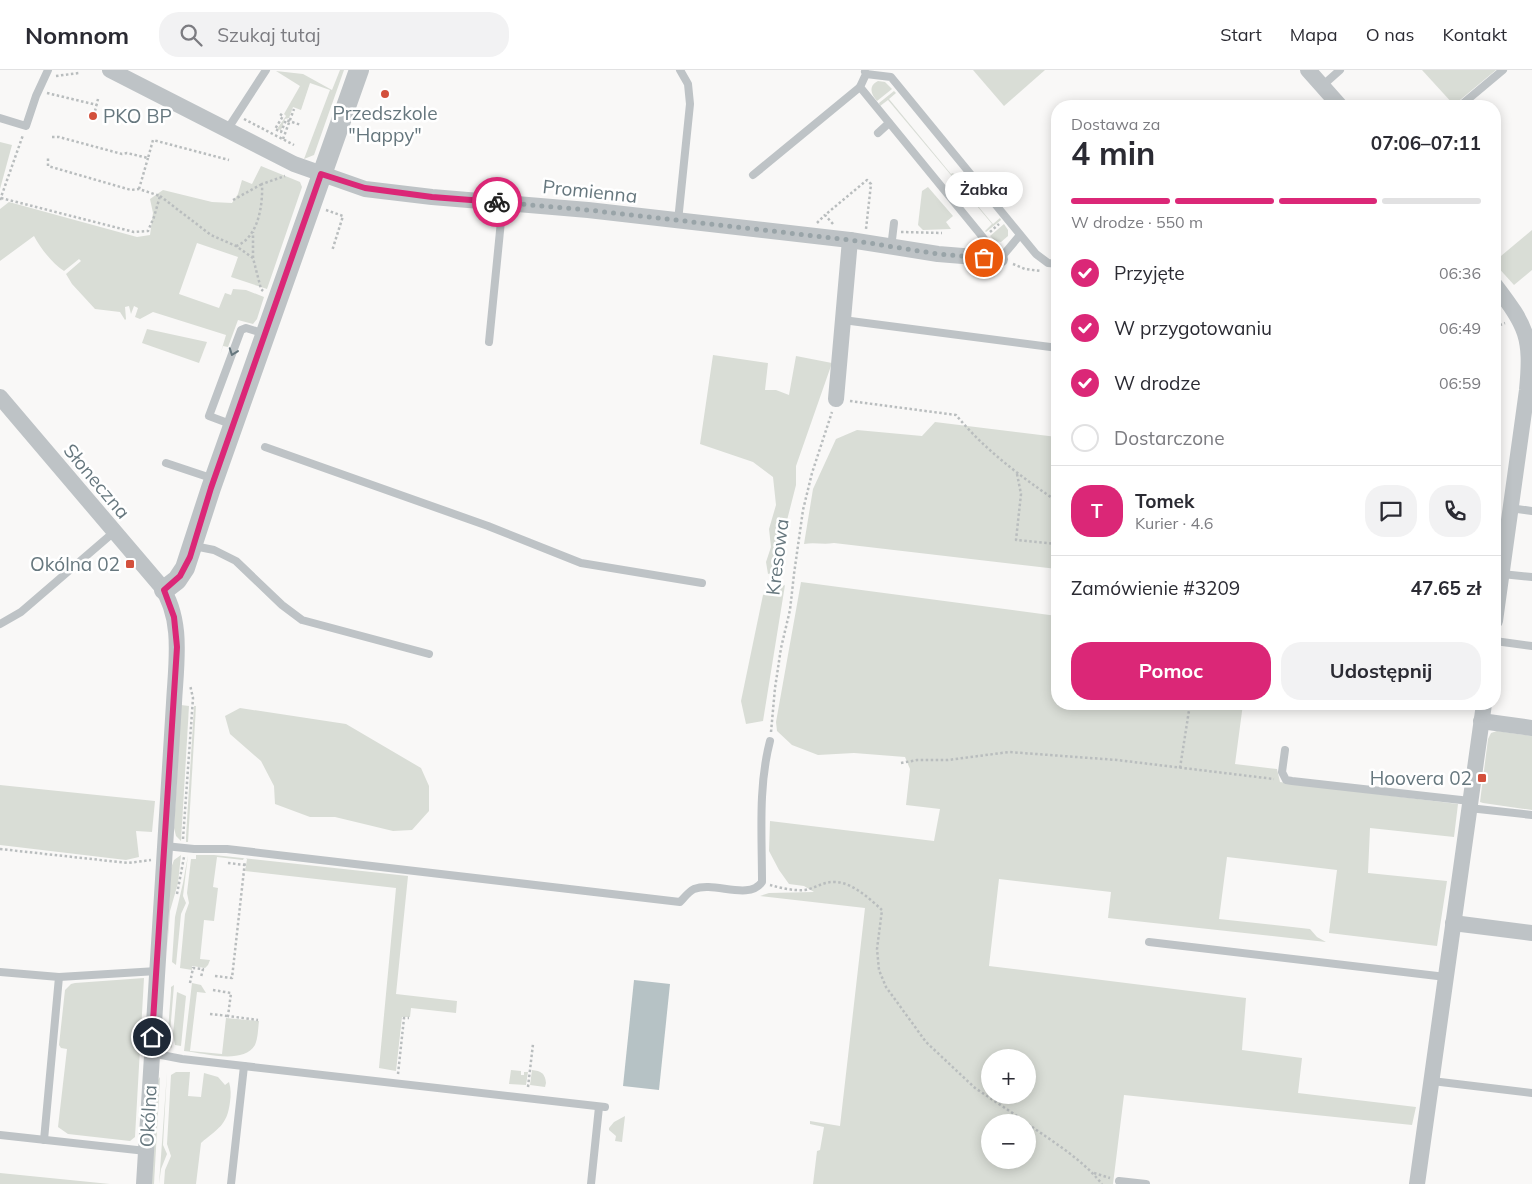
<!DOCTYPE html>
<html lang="pl">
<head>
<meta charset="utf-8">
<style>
	body { margin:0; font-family:Mulish,sans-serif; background:#f2f2f3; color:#2b2b33; height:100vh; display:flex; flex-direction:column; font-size:19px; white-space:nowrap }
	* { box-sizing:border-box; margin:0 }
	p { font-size:16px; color:#7c7c81 }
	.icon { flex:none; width:28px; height:28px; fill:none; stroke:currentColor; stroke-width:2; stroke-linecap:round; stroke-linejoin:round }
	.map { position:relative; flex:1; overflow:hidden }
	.drawer { position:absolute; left:1051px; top:30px; width:450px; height:610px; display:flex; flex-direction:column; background:#fff; border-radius:20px; box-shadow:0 2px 12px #0003 }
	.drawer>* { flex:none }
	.controls { position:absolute; left:981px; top:979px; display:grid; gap:10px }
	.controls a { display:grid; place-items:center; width:55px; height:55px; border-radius:50%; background:#fff; box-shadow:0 2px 12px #0003; font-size:25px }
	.pin { position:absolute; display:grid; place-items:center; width:42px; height:42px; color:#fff; margin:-21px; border:2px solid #fff; border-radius:50%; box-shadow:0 1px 5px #0007 }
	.courier { position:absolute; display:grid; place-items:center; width:50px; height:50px; margin:-25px; border:4px solid #db2777; border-radius:50%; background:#fff; color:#222; box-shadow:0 1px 6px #0007 }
	.bubble { position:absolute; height:35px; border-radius:18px; background:#fff; box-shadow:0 2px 12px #0003; font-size:16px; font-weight:700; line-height:35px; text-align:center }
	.head em { font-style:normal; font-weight:700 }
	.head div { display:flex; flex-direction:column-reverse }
	.head { display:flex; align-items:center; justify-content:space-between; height:85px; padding:0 20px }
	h1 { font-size:32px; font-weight:700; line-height:38px }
	.bar { display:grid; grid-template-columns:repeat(4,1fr); gap:8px 5px; align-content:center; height:60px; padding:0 20px }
	.bar i { height:6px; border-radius:4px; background:#e1e1e2 }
	.bar .on { background:#db2777 }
	.bar p { grid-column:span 4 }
	.line { display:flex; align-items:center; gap:12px; padding:0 20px; border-top:1px solid #e1e1e2 }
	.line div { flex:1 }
	.round { display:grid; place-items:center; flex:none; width:52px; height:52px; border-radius:20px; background:#f2f2f3 }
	ol { padding:0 20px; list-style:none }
	li { display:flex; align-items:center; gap:15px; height:55px }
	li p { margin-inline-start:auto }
	li .icon { padding:5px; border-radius:50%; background:#db2777; color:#fff; stroke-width:4 }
	li:last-child { color:#7c7c81 }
	li i { width:28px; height:28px; border:2px solid #e1e1e2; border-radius:50% }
	.primary-button { display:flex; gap:10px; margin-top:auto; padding:10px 20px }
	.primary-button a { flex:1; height:58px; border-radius:20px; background:#db2777; color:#fff; font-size:20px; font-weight:700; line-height:58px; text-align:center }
	.primary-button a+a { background:#f2f2f3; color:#2b2b33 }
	header { display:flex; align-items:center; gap:30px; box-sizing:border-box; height:70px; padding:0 25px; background:#fff; border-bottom:1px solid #e1e1e2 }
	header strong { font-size:24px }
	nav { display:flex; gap:28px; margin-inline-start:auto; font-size:18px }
	.search { width:350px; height:45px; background:#f2f2f3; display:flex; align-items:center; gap:12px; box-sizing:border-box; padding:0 18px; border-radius:20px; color:#7c7c81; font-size:19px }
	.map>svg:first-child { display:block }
	.green { fill:#d9ddd6; fill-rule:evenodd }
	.water { fill:#b6c2c5 }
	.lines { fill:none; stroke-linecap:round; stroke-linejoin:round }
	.path { stroke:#b9bdbe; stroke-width:2.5; stroke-dasharray:2.5 2.5; stroke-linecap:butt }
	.service { stroke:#bec3c6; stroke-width:8 }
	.minor { stroke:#bec3c6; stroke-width:16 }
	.tertiary { stroke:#bec3c6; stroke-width:20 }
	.oneway { stroke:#66777e }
	.done { stroke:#99a4a8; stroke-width:5; stroke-dasharray:0 9 }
	.route { stroke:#db2777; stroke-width:6 }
	.poi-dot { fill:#d3503c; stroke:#fff; stroke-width:2 }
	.labels { text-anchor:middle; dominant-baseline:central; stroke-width:5; stroke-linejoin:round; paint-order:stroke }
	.poi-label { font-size:19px; fill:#66777e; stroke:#fff; text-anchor:end }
	.street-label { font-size:19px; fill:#66777e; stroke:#fff }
</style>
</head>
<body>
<header>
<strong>Nomnom</strong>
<div class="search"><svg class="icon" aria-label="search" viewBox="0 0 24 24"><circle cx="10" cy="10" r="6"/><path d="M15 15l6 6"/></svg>Szukaj tutaj</div>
<nav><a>Start</a><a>Mapa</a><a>O nas</a><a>Kontakt</a></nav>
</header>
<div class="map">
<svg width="1532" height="1114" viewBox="0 0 1532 1114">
	<rect width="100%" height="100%" fill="#f9f8f7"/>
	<!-- green -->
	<g class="green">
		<polygon points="340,0 344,0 314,85 304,89 330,20 310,13 301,40 293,37 289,48 285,49 281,60 277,59 286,46 284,44 300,16 276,1 303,4 332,20"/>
		<polygon points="973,0 1045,0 1004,36"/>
		<polygon points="1422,0 1496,0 1454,35"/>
		<path d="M878 11 885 12 892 19 877 31C871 24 868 16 878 11Z"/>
		<polygon points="894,21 896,23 889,29 951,104 953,103 959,109 957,111 993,154 1000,148 1001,150 986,162 985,161 992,154 888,30 880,36 879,33"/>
		<polygon points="0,72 12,75 0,119"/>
		<path d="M261 96 300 112 302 117 267 219 231 207 238 187 197 173 179 224 219 238 225 223 231 225 233 219 246 220 264 227 257 249 253 254 238 250 228 277 223 276 220 285 226 265 153 242 140 249 135 247 138 238 134 236 131 244 129 236 125 237 126 249 125 250 120 242 95 239 72 214 66 204 81 191 79 189 64 201C53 194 40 178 34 166L0 191V139L9 132 137 167 150 165 153 143 150 129 163 120 212 132 232 133 238 124 242 110 252 114Z"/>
		<polygon points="928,117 953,146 946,152 951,159 923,160 918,155 922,121"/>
		<polygon points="1004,154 1008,160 1008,166 1001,172 995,171 990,166"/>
		<polygon points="1532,160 1532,200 1514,215 1495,194 1495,191"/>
		<polygon points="147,259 207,272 199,293 142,273"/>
		<polygon points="713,285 768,293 765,320 776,320 789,325 796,286 832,293 796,396 796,415 783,466 784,479 781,500 768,504 766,492 771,477 769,459 776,435 773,407 753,392 700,374"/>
		<path d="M935 352 1057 367V499L834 473C823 475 815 472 804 474L813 419 836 369 857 360 922 366Z"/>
		<path d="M801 512 1057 546 1058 634H1243L1235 694 1277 699 1280 712 1458 734 1454 767 1370 758 1368 803 1447 811 1437 876 1329 863 1337 800 1227 787 1219 849 1310 859 1317 867 1326 872 1108 848 1111 822 999 809 989 896 1246 928 1242 980 1302 988 1298 1023 1416 1037 1412 1055 1124 1025 1113 1114H813L817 1081 820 1080 824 1057 810 1054V1051L840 1056 865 838 760 826 769 823 814 822 804 816 789 814 779 800 769 781 770 751 934 771 940 739 906 735 910 699 905 687 854 683 818 685 792 675 777 661 776 652ZM990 988H1028V1025H990ZM990 1052H1028V1090H990Z"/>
		<polygon points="785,515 763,651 746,654 741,631 763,525"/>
		<polygon points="181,635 189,636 181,771 176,766 174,758"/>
		<polygon points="194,636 196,636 188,772 186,772 186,767"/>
		<polygon points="240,638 346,654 421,698 429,716 429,741 412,760 393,761 335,747 310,747 275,734 274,716 261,691 230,664 225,646"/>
		<polygon points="1497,661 1532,666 1532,740 1483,733 1480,732 1488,669 1491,663"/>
		<polygon points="0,715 155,731 152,762 136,761 139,787 126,790 0,775"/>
		<polygon points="181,785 178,813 170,841 167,882 171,798 174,790"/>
		<polygon points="188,785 183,826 186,833 181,844 176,895 172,892 175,847 183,813"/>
		<polygon points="196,785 214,785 408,806 396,924 457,931 456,943 411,938 410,947 402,947 396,1001 379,998 396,818 245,801 247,789 244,788 243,790 217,787 213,817 218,818 214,851 204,850 200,889 210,890 208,895 205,898 192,896 192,900 180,898 185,844 189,833 187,823 191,789 196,789"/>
		<polygon points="144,908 135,1067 130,1071 68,1064 58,1057 67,979 61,978 59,975 65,920 71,914 75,913"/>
		<path d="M192 913 201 915 206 923 197 922 190 981 222 984 226 948 259 951C258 959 258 968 255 975 243 995 204 983 184 981Z"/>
		<polygon points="174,915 170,963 172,978 167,974 171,921 171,917"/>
		<polygon points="177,922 186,926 181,976 175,975 173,964"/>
		<polygon points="511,1000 521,1001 521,1005 524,1005 524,1002 528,1002 526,1015 509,1014"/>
		<path d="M532 1000C541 1001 545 1003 546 1013L545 1017 530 1015Z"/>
		<polygon points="167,1002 163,1075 167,1084 161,1099 159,1114"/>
		<path d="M176 1002H190L188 1026 201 1027 204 1003 218 1007 225 1015 229 1012C231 1019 231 1025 230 1032 227 1056 218 1058 201 1073L196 1114H164L165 1100 171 1086 167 1074 171 1005Z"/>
		<polygon points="160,1007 154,1114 151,1114 158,1010"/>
		<polygon points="625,1046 622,1072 615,1071 616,1066 609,1060 609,1058 614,1052"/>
		<polygon points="0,1103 110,1114 0,1114"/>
	</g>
	<!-- water -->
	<polygon class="water" points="634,910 670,914 659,1020 623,1016"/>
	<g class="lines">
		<!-- path -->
		<g class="path">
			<polyline points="56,6 79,3"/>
			<polyline points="47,23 97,35"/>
			<polyline points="95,41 98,29"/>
			<polyline points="280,44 283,46 275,59 281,62 286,50 301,55"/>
			<polyline points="244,49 294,75"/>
			<polyline points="52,67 59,67 122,84 127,83 148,88 153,70 229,90"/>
			<polyline points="283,69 294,39"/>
			<polyline points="139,119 148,88"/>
			<polyline points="160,126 211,165 236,176 253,188 261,219 263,221"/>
			<polyline points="1,128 134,162 148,161 154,147 160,126 139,119 131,120 48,96 48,88"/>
			<polyline points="0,130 23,65"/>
			<polyline points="233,130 262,114"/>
			<polyline points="326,140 343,146 332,181"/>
			<polyline points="817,153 825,145"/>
			<polyline points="833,154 825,145 867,110 871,114 866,159"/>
			<polyline points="901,162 942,163"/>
			<polyline points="990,162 999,154"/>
			<path d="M236 176C258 168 263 136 262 114L285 106"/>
			<polyline points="253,188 253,162"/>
			<polyline points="1013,194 1025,199 1041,201"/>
			<polyline points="1495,257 1505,253"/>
			<path d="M850 331 956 345C985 380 1020 406 1058 432"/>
			<polyline points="1017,404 1021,424 1016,470 1058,474"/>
			<polyline points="771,662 775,618 781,578 790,540 794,504 803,440 812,403 832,342"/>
			<polyline points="901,693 917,690 948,690 1009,682 1117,690 1274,709"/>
			<polyline points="1180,698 1190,634"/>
			<polyline points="183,769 193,628 190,615"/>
			<polyline points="0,779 128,793 151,790"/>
			<polyline points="228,793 245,795"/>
			<path d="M770 815C781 818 794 821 805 820 816 818 824 811 836 812 853 813 870 829 882 840L877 879 879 900 886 917 926 972 975 1018 1026 1052"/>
			<polyline points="177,824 184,787"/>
			<polyline points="215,906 232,908 245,791"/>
			<polyline points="190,913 193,898 203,899 201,907"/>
			<polyline points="213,920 231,923 228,946 258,950"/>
			<polyline points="210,944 228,946"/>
			<polyline points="398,1004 404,948 409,948"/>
			<polyline points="528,1017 533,974"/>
			<path d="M1028 1054C1053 1072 1082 1089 1102 1114"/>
			<polyline points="1094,1103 1110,1108"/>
		</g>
		<!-- service -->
		<g class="service">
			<polyline points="865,2 866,4 860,17 981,165 1000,189 1020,165"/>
			<polyline points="866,4 891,7 1036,184 1048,193 1058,194"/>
			<polyline points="1322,16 1340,0"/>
			<polyline points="1460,36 1503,0"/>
			<polyline points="0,48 26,56 36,26 48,0"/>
			<polyline points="227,60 266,0"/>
			<polyline points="878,63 889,53"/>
			<polyline points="753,105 860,17"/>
			<polyline points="678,151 690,34 688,14 680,0"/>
			<polyline points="891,178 894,153"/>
			<polyline points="843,250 1058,278"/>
			<polyline points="489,272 501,151 500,132"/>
			<polyline points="233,355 209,346 241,260 246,258 265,264"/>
			<polyline points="265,377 488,456 581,493 702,513"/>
			<polyline points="166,393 214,409"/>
			<polyline points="1510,438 1532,441"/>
			<polyline points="194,476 214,480 236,491 282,535 302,550 429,584"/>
			<polyline points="1502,504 1532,507"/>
			<polyline points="0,554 21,542 114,462"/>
			<polyline points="1495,571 1532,576"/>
			<polyline points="1285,680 1282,702 1286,710 1292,711 1470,731"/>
			<polyline points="1469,738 1532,745"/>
			<path d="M165 776 194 779H227L680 832C684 828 688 822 694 819 715 811 748 831 762 812 762 765 758 717 770 671"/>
			<polyline points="1149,872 1446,907"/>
			<polyline points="0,902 59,907 44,1070"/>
			<polyline points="59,907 157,901"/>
			<polyline points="151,983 182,989 605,1037"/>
			<polyline points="1432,1011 1532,1023"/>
			<polyline points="0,1065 146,1081"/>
			<polyline points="1119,1111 1146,1114"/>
			<polyline points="231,1114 244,996"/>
			<polyline points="591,1114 599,1037"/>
		</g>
		<!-- minor -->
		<g class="minor">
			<polyline points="110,0 294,94 365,119 432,127 588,140 850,170 938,184 1000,189"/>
			<polyline points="1308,0 1340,36"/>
			<path d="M1495 215C1527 257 1532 267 1527 320L1495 551"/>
			<path d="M0 327 160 515C184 549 176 593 174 633L144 1114"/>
			<polyline points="836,329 850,170"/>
			<polyline points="1481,651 1532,658"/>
			<polyline points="1453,853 1532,863"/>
			<polyline points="1417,1114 1484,634"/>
		</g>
		<!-- tertiary -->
		<polyline class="tertiary" points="164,520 177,510 185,498 211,418 359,0"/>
	</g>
	<!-- one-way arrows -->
	<defs><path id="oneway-chevron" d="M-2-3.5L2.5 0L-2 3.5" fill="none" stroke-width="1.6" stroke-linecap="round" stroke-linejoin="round" transform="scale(1.25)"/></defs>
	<use class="oneway" href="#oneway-chevron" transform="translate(233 282) rotate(110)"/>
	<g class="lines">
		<!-- done -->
		<polyline class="done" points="497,132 588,140 850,170 938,184 984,188"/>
		<!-- route -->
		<polyline class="route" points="152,967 177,577 174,547 164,520 180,506 190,487 211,418 321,104 365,118 432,127 497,132"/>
	</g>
	<!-- markers -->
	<g class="poi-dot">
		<circle cx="385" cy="24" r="5"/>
		<circle cx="93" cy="46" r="5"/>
		<rect x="125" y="489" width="10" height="10" rx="2.5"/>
		<rect x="1477" y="703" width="10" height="10" rx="2.5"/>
	</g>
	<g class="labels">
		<!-- poi labels -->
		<g class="poi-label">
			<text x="385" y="43" text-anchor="middle">Przedszkole<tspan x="385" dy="22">"Happy"</tspan></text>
			<text x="103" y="46" text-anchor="start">PKO BP</text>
			<text x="120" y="494">Okólna 02</text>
			<text x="1472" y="708">Hoovera 02</text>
		</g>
		<!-- street labels -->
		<g class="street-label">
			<text transform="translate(590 121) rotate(6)">Promienna</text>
			<text transform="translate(97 411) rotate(50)">Słoneczna</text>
			<text transform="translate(777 487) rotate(-83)">Kresowa</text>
			<text transform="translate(148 1046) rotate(-87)">Okólna</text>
		</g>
	</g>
</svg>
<div class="controls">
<a>+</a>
<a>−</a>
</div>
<div class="pin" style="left:984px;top:188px;background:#ea580c"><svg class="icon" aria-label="bag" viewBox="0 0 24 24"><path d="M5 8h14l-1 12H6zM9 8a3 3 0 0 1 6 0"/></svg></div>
<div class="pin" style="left:152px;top:967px;background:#1f2937"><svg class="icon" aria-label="home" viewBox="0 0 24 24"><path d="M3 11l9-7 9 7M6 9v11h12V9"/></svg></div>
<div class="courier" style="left:497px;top:132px"><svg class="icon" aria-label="bike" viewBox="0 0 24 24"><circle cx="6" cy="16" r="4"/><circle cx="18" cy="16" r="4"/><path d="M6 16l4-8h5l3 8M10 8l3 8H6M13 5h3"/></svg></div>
<div class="bubble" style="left:945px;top:102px;width:78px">Żabka</div>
<section class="drawer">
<div class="head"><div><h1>4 min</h1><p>Dostawa za</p></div><em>07:06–07:11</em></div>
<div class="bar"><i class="on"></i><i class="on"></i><i class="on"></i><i></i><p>W drodze · 550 m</p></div>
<ol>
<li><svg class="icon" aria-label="check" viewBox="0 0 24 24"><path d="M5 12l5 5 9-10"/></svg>Przyjęte<p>06:36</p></li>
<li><svg class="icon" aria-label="check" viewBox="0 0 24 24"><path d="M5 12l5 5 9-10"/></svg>W przygotowaniu<p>06:49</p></li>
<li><svg class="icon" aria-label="check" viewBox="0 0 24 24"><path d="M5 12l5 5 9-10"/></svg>W drodze<p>06:59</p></li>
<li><i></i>Dostarczone</li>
</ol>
<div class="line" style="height:90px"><b class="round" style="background:#db2777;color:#fff">T</b><div><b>Tomek</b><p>Kurier · 4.6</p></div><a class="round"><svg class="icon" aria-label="chat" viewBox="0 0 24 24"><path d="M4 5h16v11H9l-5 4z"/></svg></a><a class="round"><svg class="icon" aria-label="phone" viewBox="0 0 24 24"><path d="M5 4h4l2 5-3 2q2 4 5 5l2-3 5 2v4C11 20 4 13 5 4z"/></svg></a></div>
<div class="line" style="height:65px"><div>Zamówienie #3209</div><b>47.65 zł</b></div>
<div class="primary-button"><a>Pomoc</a><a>Udostępnij</a></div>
</section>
</div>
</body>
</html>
